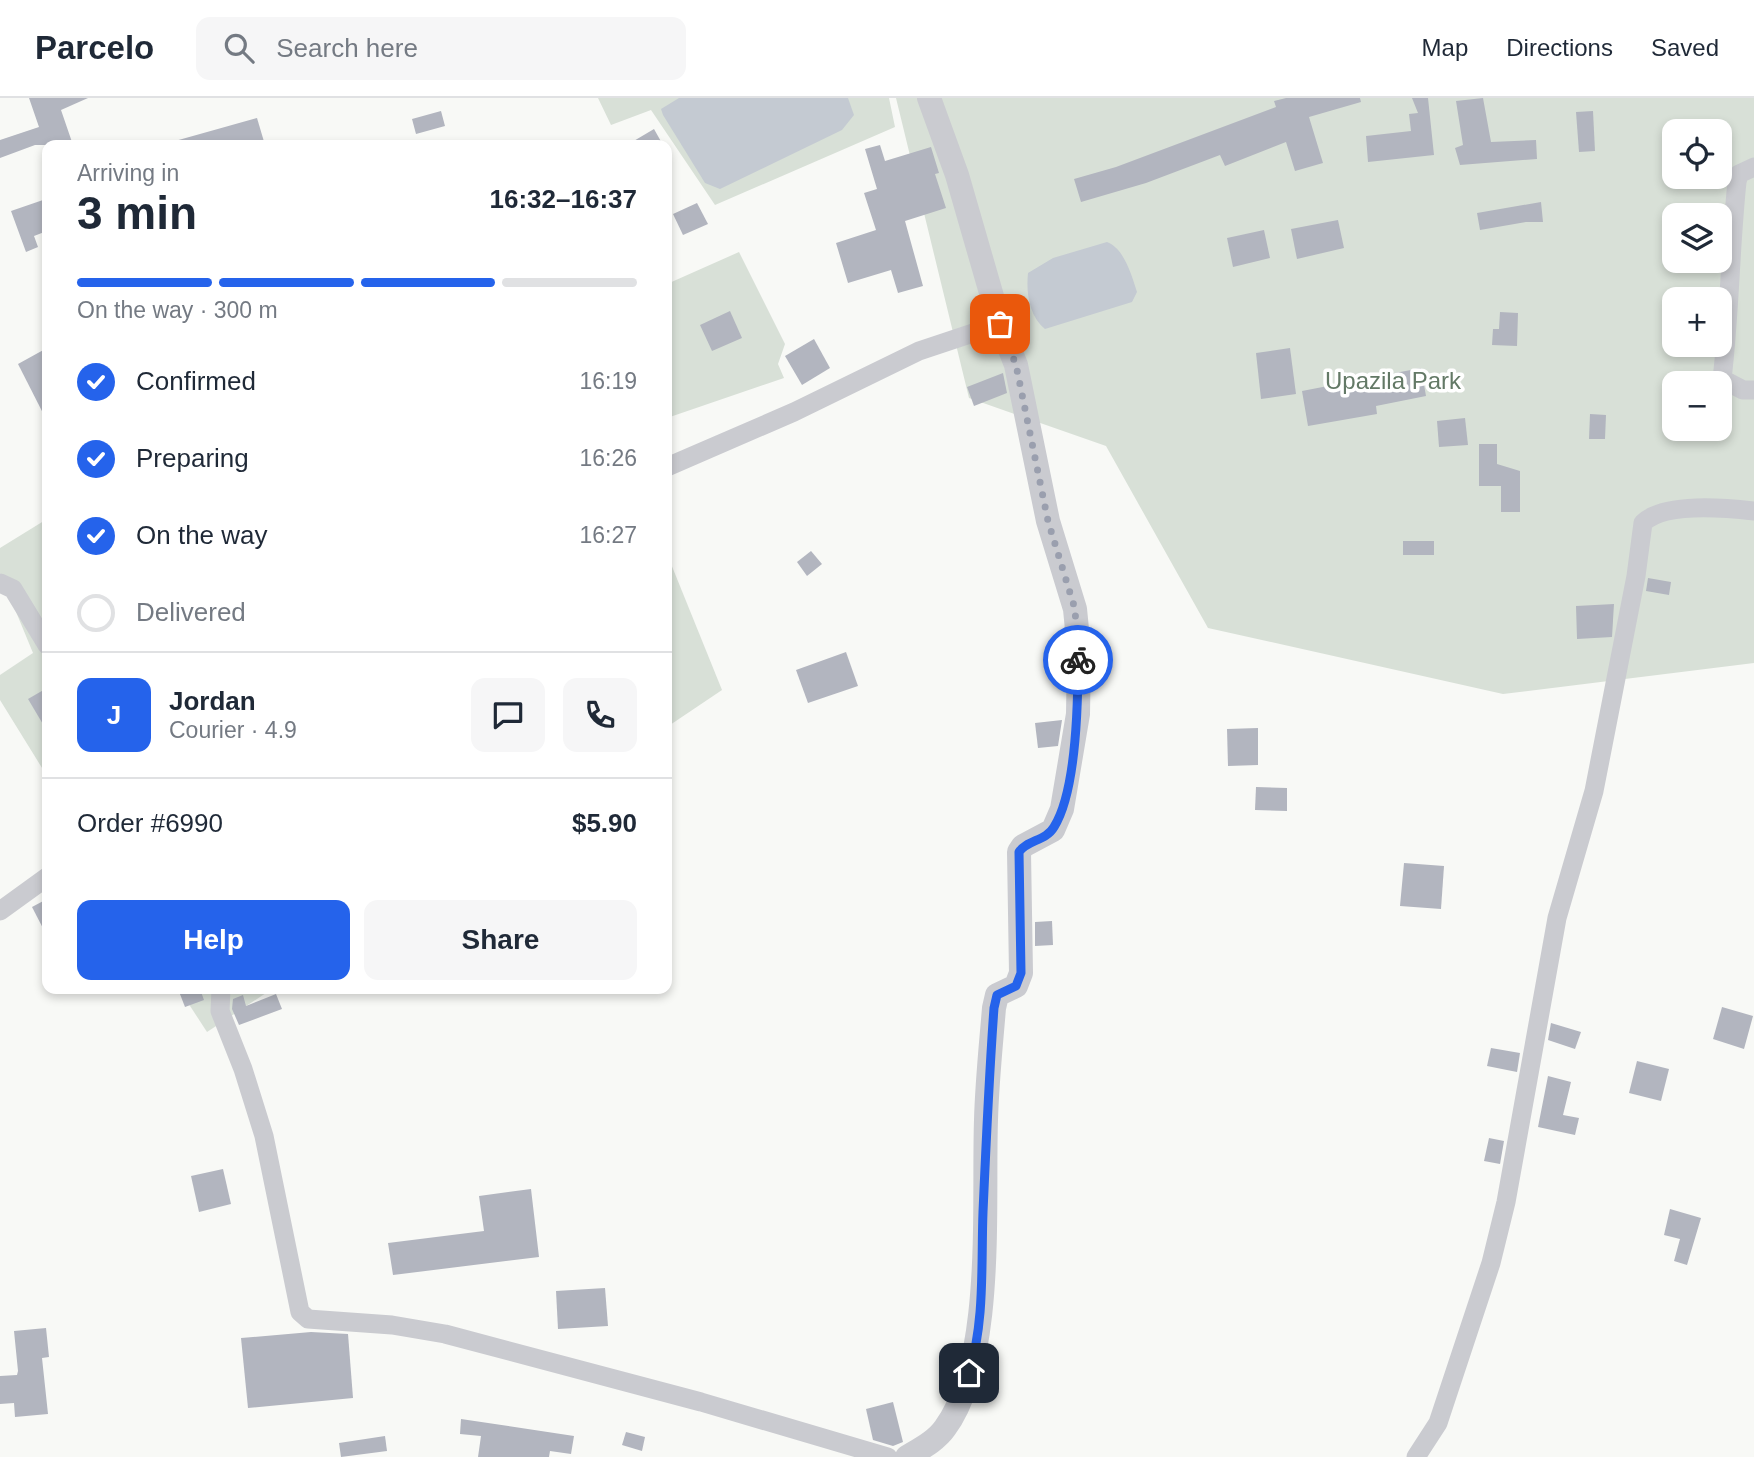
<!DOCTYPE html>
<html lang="en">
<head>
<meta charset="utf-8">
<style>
	body { margin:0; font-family:Helvetica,sans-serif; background:#f6f6f7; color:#1f2937; height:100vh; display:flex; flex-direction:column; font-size:26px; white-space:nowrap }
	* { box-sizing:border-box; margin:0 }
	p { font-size:23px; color:#747a83 }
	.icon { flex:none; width:38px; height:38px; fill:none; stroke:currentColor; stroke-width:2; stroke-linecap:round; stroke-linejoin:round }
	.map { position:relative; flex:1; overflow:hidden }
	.drawer { position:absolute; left:42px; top:42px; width:630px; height:854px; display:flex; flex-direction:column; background:#fff; border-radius:14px; box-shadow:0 4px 10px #0003 }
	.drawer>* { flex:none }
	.controls { position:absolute; left:1662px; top:21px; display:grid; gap:14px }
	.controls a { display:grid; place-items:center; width:70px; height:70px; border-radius:14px; background:#fff; box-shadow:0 4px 10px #0003; font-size:35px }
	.pin { position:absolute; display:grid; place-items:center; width:60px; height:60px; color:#fff; margin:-30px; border-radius:14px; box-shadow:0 4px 10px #0006 }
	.courier { position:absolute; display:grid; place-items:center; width:70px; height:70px; margin:-35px; border:5px solid #2563eb; border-radius:50%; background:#fff; color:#222; box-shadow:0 2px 9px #0007 }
	.headline em { font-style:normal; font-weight:800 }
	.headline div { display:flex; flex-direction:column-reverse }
	.headline { display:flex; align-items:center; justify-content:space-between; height:119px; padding:0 35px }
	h1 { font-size:46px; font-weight:800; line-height:52px }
	.bar { display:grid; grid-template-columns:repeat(4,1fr); gap:10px 7px; align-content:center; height:84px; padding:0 35px }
	.bar i { height:9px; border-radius:5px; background:#e0e1e3 }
	.bar .current { background:#2563eb }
	.bar p { grid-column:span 4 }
	.line { display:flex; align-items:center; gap:18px; padding:0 35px; border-top:2px solid #e0e1e3 }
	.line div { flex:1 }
	.round { display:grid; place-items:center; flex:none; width:74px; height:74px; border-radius:14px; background:#f6f6f7 }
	ol { padding:0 35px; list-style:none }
	li { display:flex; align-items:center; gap:21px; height:77px }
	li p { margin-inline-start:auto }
	li .icon { padding:7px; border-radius:50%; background:#2563eb; color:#fff; stroke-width:4 }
	li:last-child { color:#747a83 }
	li i { width:38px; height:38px; border:4px solid #e0e1e3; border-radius:50% }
	.button { display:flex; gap:14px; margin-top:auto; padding:14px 35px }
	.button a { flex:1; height:80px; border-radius:14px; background:#2563eb; color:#fff; font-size:28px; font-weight:800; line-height:80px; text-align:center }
	.button a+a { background:#f6f6f7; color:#1f2937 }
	header { display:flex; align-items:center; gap:42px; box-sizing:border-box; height:98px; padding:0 35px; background:#fff; border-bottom:2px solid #e0e1e3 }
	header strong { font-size:33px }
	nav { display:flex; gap:38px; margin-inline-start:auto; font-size:24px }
	.search { width:490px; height:63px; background:#f6f6f7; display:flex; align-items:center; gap:18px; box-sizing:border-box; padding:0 24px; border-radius:14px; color:#747a83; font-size:26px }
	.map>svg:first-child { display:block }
	.green { fill:#d8e0d7; fill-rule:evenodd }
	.water { fill:#c4cad2 }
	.building { fill:#b2b5bf }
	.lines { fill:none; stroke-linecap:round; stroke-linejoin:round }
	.minor { stroke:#cacbd0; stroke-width:19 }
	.tertiary { stroke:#cacbd0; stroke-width:24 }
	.done { stroke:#9a9fae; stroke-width:7; stroke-dasharray:0 12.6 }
	.route { stroke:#2563eb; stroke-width:9 }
	.labels { text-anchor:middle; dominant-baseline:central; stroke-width:7; stroke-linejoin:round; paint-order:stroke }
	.park-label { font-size:24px; fill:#637966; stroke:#fff }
</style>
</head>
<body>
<header>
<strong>Parcelo</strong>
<div class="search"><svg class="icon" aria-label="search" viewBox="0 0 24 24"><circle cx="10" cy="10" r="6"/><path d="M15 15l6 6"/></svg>Search here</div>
<nav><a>Map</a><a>Directions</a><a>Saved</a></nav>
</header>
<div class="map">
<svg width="1754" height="1359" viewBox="0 0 1754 1359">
	<rect width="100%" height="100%" fill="#f8f9f6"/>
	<!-- green -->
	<g class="green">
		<polygon points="598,0 889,0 895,29 715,107 651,12 611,27"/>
		<path d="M896 0H1754V565L1503 596 1208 530 1106 348 969 300ZM1675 33H1720V79H1675ZM1675 117H1720V163H1675ZM1675 201H1720V247H1675ZM1675 285H1720V331H1675Z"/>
		<polygon points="739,154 785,246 778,266 784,280 667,320 667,186"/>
		<polygon points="47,421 47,678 0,602 0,577 33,555 0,475 0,450"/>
		<polygon points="667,456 722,592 667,629"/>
		<polygon points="179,891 272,891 207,934"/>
	</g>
	<!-- water -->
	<g class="water">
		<polygon points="679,0 848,0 854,17 842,32 720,91 705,85 663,17 661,11"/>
		<path d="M1107 144C1124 150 1132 178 1137 194L1132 204 1045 231C1029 218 1026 195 1028 175L1053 160Z"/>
	</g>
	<!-- building -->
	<g class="building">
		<polygon points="29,0 88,0 61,12 73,47 35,47 0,60 0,42 39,29"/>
		<polygon points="1286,0 1360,0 1361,4 1309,19 1323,65 1295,73 1286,44 1225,68 1220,57 1146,85 1081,104 1074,81 1116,69 1276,9 1274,3"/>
		<polygon points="1412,0 1428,0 1434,57 1368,64 1366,38 1411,33 1409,16 1418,15"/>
		<polygon points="1483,0 1491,44 1536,42 1537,61 1460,67 1455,50 1463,47 1456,3"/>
		<polygon points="441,13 445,28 416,36 412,21"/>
		<polygon points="1593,13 1595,53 1579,54 1576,14"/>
		<polygon points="257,20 265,47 175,47 175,43"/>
		<polygon points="654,31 663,47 627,47"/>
		<polygon points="880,47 885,63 931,49 939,75 935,76 946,110 905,123 923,188 898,195 891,172 848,185 836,145 876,132 864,95 877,91 865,51"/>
		<polygon points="43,102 47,115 47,133 34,138 38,149 26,154 11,113"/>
		<polygon points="1541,104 1543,124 1526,124 1480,132 1477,115"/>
		<polygon points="697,105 708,126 683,137 673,116"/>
		<polygon points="1338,122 1344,150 1297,161 1291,131"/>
		<polygon points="1264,132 1270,160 1233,169 1227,140"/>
		<polygon points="730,213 742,240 712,253 700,227"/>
		<polygon points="1500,214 1518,215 1517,248 1492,247 1493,231 1499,231"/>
		<polygon points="814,241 830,270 802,287 785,258"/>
		<polygon points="47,250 47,323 18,266"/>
		<polygon points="1290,250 1296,296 1261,301 1256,255"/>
		<polygon points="1421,270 1426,298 1376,308 1377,316 1308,328 1302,293"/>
		<polygon points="1003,275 1007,295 974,308 967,289"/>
		<polygon points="1590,316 1606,317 1605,341 1589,341"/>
		<polygon points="1465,320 1468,347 1439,349 1437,323"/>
		<polygon points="1479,346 1497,346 1497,366 1520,373 1520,414 1501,414 1501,388 1479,388"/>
		<rect x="1403" y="443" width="31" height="14"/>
		<polygon points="811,453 822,466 807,478 797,464"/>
		<polygon points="1648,480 1671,484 1669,497 1646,493"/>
		<polygon points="1614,506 1612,539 1577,541 1576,508"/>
		<polygon points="846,554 858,588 808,605 796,572"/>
		<polygon points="47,590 47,633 28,601"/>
		<polygon points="1062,622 1058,648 1038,650 1035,625"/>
		<polygon points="1258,630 1258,667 1228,668 1227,631"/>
		<polygon points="1256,689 1287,690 1287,713 1255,712"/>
		<polygon points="1404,765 1444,768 1441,811 1400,808"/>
		<polygon points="47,801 47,838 32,809"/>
		<polygon points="1052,823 1053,847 1035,848 1035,824"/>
		<polygon points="178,891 200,891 204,902 185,909"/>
		<polygon points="276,896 282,911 239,927 232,911 233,901 243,897 246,908"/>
		<polygon points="1722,909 1753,918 1744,951 1713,941"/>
		<polygon points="1551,925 1581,934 1575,951 1548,942"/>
		<polygon points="1491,950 1520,955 1517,974 1487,968"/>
		<polygon points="1637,963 1669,971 1661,1003 1629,995"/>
		<polygon points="1548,978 1571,984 1563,1017 1579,1020 1575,1037 1538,1029"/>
		<polygon points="1489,1040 1504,1043 1500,1066 1484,1063"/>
		<polygon points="223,1071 231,1106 199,1114 191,1078"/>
		<polygon points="531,1091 539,1159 393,1177 388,1145 484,1133 479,1098"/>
		<polygon points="1670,1111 1701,1120 1687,1167 1674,1163 1680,1141 1664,1137"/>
		<polygon points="605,1190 608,1228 558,1231 556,1193"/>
		<polygon points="46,1230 49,1259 42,1260 48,1316 15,1319 14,1305 0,1306 0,1278 17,1277 18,1273 14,1233"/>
		<polygon points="311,1234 348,1236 353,1300 248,1310 241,1240"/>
		<polygon points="893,1304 903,1344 893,1348 873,1342 866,1311"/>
		<polygon points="461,1321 574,1338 571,1356 550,1353 549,1359 478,1359 481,1338 460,1336"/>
		<polygon points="626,1334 645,1339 642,1353 622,1347"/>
		<polygon points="385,1338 387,1353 341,1359 339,1345"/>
	</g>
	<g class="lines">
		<!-- minor -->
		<g class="minor">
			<path d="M1754 69 1739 76 1737 84C1730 150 1730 215 1722 281L1743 292H1754"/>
			<polyline points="667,369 794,314 919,253 1000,226"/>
			<polyline points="0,485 13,491 47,547"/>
			<polyline points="0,813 47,779"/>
			<polyline points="221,891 220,913 243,971 264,1038 300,1214 308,1221 392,1227 445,1236 701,1304 888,1359"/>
			<path d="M1416 1359 1438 1325 1491 1165 1506 1104 1557 820 1594 693 1636 478 1643 425C1664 404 1727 410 1754 413"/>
		</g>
		<!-- tertiary -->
		<path class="tertiary" d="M907 1359C920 1351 936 1343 945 1330 995 1262 983 1106 986 1022 987 984 991 947 994 910L997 897 1016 888 1021 875 1019 754 1023 748 1053 732 1062 711 1078 616 1079 552 1075 511 1048 423 1016 267 1000 226 957 77 929 0"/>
	</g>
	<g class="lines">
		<!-- done -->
		<polyline class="done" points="1000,226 1016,267 1048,423 1075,511 1078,562"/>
		<!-- route -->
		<path class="route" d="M969 1275C985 1223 981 1168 983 1114 986 1046 989 978 994 910L997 897 1016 888 1021 875 1019 754C1027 742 1046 743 1054 729 1076 694 1078 604 1078 562"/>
	</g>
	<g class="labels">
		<!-- park labels -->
		<g class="park-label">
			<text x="1393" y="282">Upazila Park</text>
		</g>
	</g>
</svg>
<div class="controls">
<a><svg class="icon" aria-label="locate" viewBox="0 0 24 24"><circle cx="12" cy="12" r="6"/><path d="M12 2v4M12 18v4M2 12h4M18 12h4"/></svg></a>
<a><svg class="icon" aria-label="layers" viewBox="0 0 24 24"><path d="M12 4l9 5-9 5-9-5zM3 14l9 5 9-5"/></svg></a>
<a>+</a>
<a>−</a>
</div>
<div class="pin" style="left:1000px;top:226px;background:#ea580c"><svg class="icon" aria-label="bag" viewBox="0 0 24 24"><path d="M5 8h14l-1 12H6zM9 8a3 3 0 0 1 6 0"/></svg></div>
<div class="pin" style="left:969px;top:1275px;background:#1f2937"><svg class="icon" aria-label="home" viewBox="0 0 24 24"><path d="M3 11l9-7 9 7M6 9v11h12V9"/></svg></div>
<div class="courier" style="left:1078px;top:562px"><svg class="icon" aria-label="bike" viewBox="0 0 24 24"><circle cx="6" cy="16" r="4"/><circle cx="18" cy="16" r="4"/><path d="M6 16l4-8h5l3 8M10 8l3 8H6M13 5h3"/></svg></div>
<section class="drawer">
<div class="headline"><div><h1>3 min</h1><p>Arriving in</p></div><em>16:32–16:37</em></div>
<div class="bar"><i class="current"></i><i class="current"></i><i class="current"></i><i></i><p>On the way · 300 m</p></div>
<ol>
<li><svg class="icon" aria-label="check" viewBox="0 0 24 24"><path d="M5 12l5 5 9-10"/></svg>Confirmed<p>16:19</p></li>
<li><svg class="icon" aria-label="check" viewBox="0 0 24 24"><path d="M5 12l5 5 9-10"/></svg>Preparing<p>16:26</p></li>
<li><svg class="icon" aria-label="check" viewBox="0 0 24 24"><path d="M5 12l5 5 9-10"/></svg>On the way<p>16:27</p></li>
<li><i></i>Delivered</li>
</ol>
<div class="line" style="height:126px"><b class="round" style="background:#2563eb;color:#fff">J</b><div><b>Jordan</b><p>Courier · 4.9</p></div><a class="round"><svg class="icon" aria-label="chat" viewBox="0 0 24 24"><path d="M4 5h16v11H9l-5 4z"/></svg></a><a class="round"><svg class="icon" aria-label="phone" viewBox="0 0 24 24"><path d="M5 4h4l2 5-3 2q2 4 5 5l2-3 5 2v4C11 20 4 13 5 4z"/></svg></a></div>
<div class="line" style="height:91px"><div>Order #6990</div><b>$5.90</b></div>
<div class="button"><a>Help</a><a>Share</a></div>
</section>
</div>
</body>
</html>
